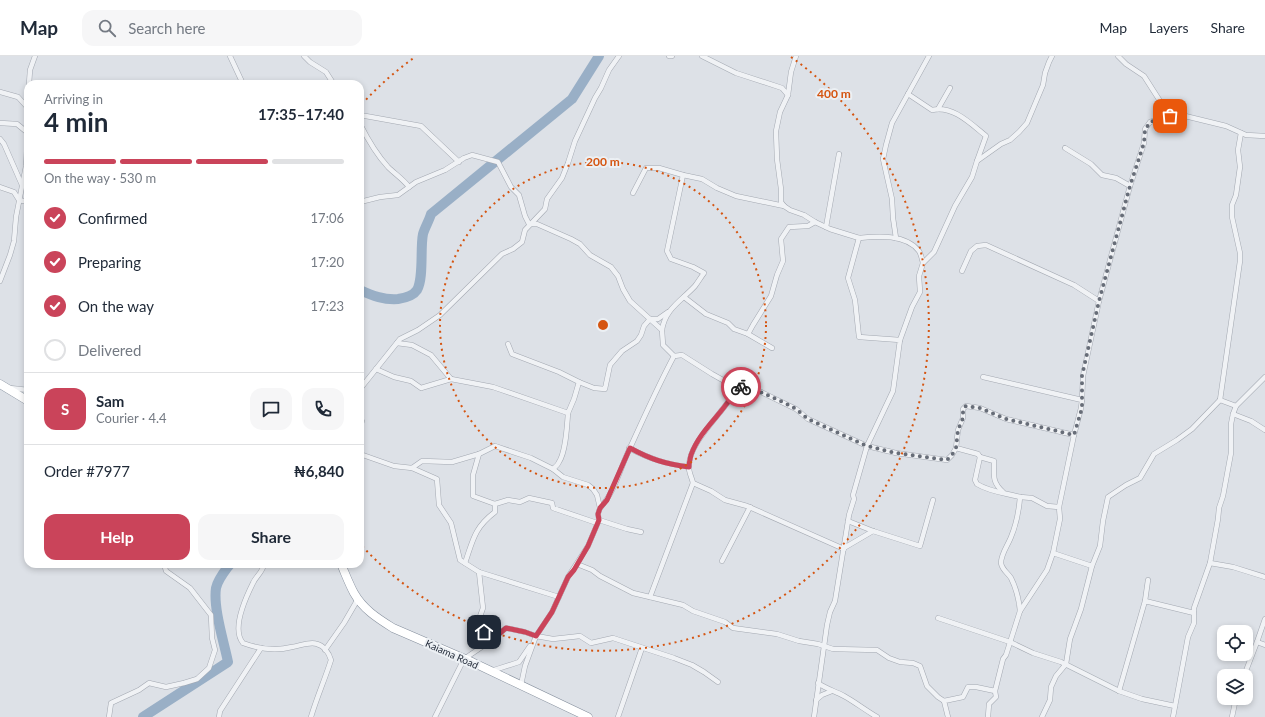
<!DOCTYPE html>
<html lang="en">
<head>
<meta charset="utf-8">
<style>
	body { margin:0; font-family:Lato,sans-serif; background:#f6f6f7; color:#1f2937; height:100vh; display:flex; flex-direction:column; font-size:15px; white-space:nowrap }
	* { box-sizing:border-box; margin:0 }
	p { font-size:13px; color:#747a83 }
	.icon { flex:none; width:22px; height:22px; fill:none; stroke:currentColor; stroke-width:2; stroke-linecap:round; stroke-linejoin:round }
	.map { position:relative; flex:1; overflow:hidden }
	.details { position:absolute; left:24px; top:24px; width:340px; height:488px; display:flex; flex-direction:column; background:#fff; border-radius:12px; box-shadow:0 2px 6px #0003 }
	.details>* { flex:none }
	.tools { position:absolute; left:1217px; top:569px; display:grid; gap:8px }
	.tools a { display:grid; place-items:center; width:36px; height:36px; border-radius:8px; background:#fff; box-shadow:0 2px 6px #0003; font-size:20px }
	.pin { position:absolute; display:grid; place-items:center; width:34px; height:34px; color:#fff; margin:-17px; border-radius:8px; box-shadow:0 2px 6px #0006 }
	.courier { position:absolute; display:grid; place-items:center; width:40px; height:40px; margin:-20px; border:3px solid #ca445a; border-radius:50%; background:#fff; color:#222; box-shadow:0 1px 5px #0007 }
	.summary em { font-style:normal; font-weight:700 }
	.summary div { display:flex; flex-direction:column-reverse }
	.summary { display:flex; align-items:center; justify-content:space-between; height:68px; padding:0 20px }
	h1 { font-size:26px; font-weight:700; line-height:30px }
	.bar { display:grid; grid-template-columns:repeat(4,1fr); gap:6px 4px; align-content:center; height:48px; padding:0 20px }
	.bar i { height:5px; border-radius:3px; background:#e0e1e3 }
	.bar .active { background:#ca445a }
	.bar p { grid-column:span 4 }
	.line { display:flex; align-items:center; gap:10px; padding:0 20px; border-top:1px solid #e0e1e3 }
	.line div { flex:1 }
	.round { display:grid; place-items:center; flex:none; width:42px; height:42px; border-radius:12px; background:#f6f6f7 }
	ol { padding:0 20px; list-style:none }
	li { display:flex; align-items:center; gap:12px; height:44px }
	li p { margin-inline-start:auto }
	li .icon { padding:4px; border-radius:50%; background:#ca445a; color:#fff; stroke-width:4 }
	li:last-child { color:#747a83 }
	li i { width:22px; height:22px; border:2px solid #e0e1e3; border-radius:50% }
	.cta { display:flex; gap:8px; margin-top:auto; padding:8px 20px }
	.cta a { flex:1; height:46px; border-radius:12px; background:#ca445a; color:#fff; font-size:16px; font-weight:700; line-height:46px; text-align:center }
	.cta a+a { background:#f6f6f7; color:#1f2937 }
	header { display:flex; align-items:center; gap:24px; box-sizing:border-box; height:56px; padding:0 20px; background:#fff; border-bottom:1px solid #e0e1e3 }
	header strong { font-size:19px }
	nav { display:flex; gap:22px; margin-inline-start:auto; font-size:14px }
	.search { width:280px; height:36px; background:#f6f6f7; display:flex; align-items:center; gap:10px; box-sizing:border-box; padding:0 14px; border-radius:12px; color:#747a83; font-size:15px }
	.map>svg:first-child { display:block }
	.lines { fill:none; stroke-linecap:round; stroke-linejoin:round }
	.river { stroke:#99afc6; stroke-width:10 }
	.minor-casing { stroke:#a3a8b1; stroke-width:5.5 }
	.trunk-casing { stroke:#858f9d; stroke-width:9 }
	.minor { stroke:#f0f2f5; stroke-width:4.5 }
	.trunk { stroke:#fff; stroke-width:8 }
	.done { stroke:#676d78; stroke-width:4; stroke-dasharray:0 7.2 }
	.route { stroke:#ca445a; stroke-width:5 }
	.ring { fill:none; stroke:#d55511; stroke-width:2; stroke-dasharray:2 4 }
	.labels { text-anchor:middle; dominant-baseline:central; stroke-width:4; stroke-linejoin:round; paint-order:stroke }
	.street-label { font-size:10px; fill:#272f3d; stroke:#ecf0f4 }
	.centre { fill:#d55511; stroke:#ecf0f4; stroke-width:2 }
	.ring-label { font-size:12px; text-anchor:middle; font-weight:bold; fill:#d55511; stroke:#ecf0f4; stroke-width:4; stroke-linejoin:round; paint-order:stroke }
</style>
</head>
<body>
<header>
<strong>Map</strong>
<div class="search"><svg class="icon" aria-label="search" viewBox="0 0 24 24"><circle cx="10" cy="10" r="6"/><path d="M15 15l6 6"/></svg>Search here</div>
<nav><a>Map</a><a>Layers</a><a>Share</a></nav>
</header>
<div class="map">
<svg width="1265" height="661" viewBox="0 0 1265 661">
	<rect width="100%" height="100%" fill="#dde1e7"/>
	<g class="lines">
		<!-- river -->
		<g class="river">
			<path d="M360 234C373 240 384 244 398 243 405 242 413 240 417 234 424 222 420 192 423 178 425 171 429 165 431 158L572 43 599 0"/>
			<path d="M143 661 228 606C224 586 213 552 216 532 218 523 225 515 230 508"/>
		</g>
		<!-- minor casing -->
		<g class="minor-casing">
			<g id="minor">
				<polyline points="230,0 243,28"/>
				<polyline points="304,0 310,6 326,16 333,27 333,28"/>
				<polyline points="669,0 672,0"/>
				<polyline points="702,0 736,17 782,32 788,39"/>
				<polyline points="796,0 791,16 788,39 780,56 776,75 777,103 781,133 781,146 784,150 790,154 804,159 815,166 830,173 859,182 848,222 855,244 859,281 900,284 893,335 867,390 853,439 854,443 849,459 835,545 830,556 827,569 814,661"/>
				<polyline points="1118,0 1126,8 1144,20 1160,45 1177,58 1226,70 1246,79 1265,80"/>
				<polyline points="29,28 30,14 35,0"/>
				<polyline points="0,36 18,41 28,52"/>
				<path d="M908 38 932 54C953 49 971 68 986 80L977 105"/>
				<polyline points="938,53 950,32"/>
				<polyline points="360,59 421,70 459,106"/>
				<polyline points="0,67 17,68 28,77"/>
				<path d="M360 68C367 82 377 99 388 111 395 118 403 123 409 131"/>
				<polyline points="0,83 4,88 22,129"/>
				<polyline points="1065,92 1091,108 1102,119 1116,122 1130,130"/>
				<polyline points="0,131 14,136 19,144 28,146"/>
				<polyline points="633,137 646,112 659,112 683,119 702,123 717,132 736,140 784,150"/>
				<path d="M360 146 380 141 398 139 416 126 445 114 464 102 472 99 498 106 511 131 519 139 525 160 529 168H537L571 183 580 188 590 199 611 211 618 220 623 233 630 245 662 274 663 289 674 300 682 299 712 318 737 332C727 354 687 386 689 412 689 417 692 422 693 427L711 435 725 444 747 450 844 493"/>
				<polyline points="826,171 839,98"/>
				<path d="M859 182C878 180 906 178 919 195 921 198 922 203 923 207"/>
				<polyline points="896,182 893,162 892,143 883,103 886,89 892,67 929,0"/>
				<polyline points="962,215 971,195 977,190 986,189 1074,229 1099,245"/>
				<polyline points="0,225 10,199 14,185 16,161 26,110 28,72"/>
				<polyline points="684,241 706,258 728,267 734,273 748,278"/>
				<path d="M662 274C665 253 681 245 695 230 698 226 701 221 704 217L693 211 671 203 667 195 683 119"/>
				<polyline points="900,284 912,251 920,236 919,220 923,207 934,196 955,150 972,121 977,105 1001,88 1010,84 1019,76 1027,67 1043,29 1045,17 1049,6 1052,0"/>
				<path d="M397 287 412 289 431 299 451 323 493 331 568 357C567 370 566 395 559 406 558 409 555 411 553 413"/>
				<polyline points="508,288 512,298 559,316 579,326 574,343 568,357"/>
				<polyline points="772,292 748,278 753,269 771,240 777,219 783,205 781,183 789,171 808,170 815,166"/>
				<polyline points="376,313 394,321 411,325 421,332 451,323"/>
				<polyline points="983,321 1082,344 1081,352 1074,379"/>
				<polyline points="579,326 594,332 605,333 610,309 622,295 637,285 641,279 644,270 650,263 658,263 668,256"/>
				<polyline points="10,332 28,334"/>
				<polyline points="737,332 745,330 757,334 796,353 808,363 867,390 896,397 947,404 952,399 956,392"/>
				<polyline points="360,333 400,283 418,274 440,259 502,198 513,193 522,186 525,174 545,153 547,143 562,122 568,107 575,85 595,42 601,32 609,14 619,0"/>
				<polyline points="1082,344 1083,320 1099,245 1130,130 1144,87 1145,73 1150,66 1177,58"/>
				<polyline points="1220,344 1240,205 1240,197 1232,161 1232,149 1236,139 1240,111 1238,94 1241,77"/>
				<polyline points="1233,358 1251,365 1265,374"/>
				<polyline points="360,363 362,365 360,370"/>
				<path d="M629 392C650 403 666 408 689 411"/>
				<polyline points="360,398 394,410 412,412 422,405 452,406 479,398 495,390 531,402 553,413 563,421 588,429 593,433 597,439 600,452 598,458 599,464 588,490 568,521 552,556 536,580 525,610 521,629"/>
				<polyline points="479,398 473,419 473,440 495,448"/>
				<path d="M980 401 994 405C994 420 992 426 1003 436"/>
				<polyline points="412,412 437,423 439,449 451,467 460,504 479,516 559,541"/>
				<path d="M1020 441C1005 437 990 436 977 428L975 424 980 401 978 398 956 392 958 374 963 362V353L966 350 980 352 1006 363 1074 379 1059 451"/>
				<path d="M600 452C615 436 620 412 630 392 644 361 658 330 674 300"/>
				<polyline points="599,464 627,473 641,476"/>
				<polyline points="848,465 873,475 920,490 933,444"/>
				<polyline points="844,492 873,475"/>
				<polyline points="722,505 750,451"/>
				<path d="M465 507C473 484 474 472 495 456V448L508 444 520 446 529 442 552 447 553 452 597 467"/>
				<polyline points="1210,507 1233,511 1265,521"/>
				<path d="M264 508C263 516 256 520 253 527 246 541 231 573 243 587 259 593 276 595 292 591 300 590 310 585 317 588 324 590 329 597 331 604 325 623 317 641 311 661"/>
				<polyline points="577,508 592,514 600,520 633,537 683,549 693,555 725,566 733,572 777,578 799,585 818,588 833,593 877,594 889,602 900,606 913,607 920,610 927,630 938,641 944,645"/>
				<polyline points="650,541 693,427"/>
				<polyline points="1145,545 1148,524"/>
				<path d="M1020 555C1019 544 1016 532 1011 522 1008 517 1002 514 1001 507 1001 498 1008 489 1011 481 1016 469 1019 454 1020 441L1032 442 1047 450 1059 451 1060 463 1053 497"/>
				<polyline points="938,562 1010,586 1033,597 1061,606 1119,635 1142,643 1175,650"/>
				<polyline points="1265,563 1257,586 1265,589"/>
				<polyline points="492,584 506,572 525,576 536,580 553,583 580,580 591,587 613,582 674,602 692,609 704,616 718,626"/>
				<polyline points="325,594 344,567 358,543"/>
				<polyline points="491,615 519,606 530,590"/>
				<polyline points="1244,620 1257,586"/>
				<path d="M818 627C826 633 835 635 844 640 855 646 865 654 877 661"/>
				<polyline points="1119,635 1145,545 1194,557"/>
				<polyline points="816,644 822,639 832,635"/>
				<polyline points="109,661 111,647 139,634 149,627 166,631 184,627 197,623 209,612 215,594 212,582 211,559 190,532 166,515 164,508"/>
				<polyline points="219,661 220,655 261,592"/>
				<polyline points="435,661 464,603 492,584 477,569 483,552 479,516"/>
				<polyline points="618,661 642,592"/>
				<polyline points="948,661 944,645 963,641 968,631 976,631 995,635 1003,603 1006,599 1020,555 1047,514 1053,497 1092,510 1100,490 1103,465 1108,441 1126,429 1140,422 1154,398 1177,384 1192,373 1220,344 1236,350"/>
				<polyline points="988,661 989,648 996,641 995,635"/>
				<polyline points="1042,661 1050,644 1051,631 1056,620 1066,608 1070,583 1081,553 1092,510"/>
				<polyline points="1173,661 1188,581 1194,567 1194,552 1210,507 1218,463 1219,452 1223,440 1231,397 1231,368 1233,358 1236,350 1265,321"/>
				<polyline points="1232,661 1236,642"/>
			</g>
		</g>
		<!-- trunk casing -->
		<g class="trunk-casing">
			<g id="trunk">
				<polyline points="0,328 28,345"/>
				<path d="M341 508C345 517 349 528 354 537 363 553 377 562 393 572L472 606 588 661"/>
			</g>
		</g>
		<!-- minor -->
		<use href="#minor" class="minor"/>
		<!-- trunk -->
		<use href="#trunk" class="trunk"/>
	</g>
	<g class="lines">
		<!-- done -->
		<polyline class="done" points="741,331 750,331 756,334 785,347 796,353 808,363 867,390 896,397 947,404 952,399 956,392 958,374 963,362 963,353 966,350 980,352 1006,363 1074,379 1082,352 1082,320 1099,245 1130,130 1144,87 1145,74 1150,66 1170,60"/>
		<!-- route -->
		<path class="route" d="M484 576 492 584 506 572 525 576 536 580 552 556 568 521 574 514 588 490 599 464 598 458 600 452 607 444 630 392C650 403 665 408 689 411 689 407 690 403 691 399 700 373 725 356 737 332L741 331"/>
	</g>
	<!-- distance rings -->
	<g class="ring">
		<circle cx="603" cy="269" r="163"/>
		<path d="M362 48A327 327 0 0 1 415 1M791 1A327 327 0 1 1 362 490"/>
	</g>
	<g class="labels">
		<!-- street labels -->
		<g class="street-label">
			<text transform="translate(452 598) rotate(24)">Kaiama Road</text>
		</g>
	</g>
	<circle cx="603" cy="269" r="6" class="centre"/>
	<g class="ring-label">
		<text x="834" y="42">400 m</text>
		<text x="603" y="110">200 m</text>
	</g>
</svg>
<div class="tools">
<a><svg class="icon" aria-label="locate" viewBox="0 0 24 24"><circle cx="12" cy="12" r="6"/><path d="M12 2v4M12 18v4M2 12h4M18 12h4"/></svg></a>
<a><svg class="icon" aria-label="layers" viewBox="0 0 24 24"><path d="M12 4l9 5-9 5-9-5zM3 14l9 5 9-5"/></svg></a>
</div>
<div class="pin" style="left:1170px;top:60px;background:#ea580c"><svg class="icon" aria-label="bag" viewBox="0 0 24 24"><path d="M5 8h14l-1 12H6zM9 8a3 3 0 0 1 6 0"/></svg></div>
<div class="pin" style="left:484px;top:576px;background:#1f2937"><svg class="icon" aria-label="home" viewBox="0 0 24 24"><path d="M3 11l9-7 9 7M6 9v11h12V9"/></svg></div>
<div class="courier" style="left:741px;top:331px"><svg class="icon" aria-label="bike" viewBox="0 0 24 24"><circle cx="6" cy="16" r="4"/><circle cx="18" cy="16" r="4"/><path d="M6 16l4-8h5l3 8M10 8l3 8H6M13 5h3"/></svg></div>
<section class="details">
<div class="summary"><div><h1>4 min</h1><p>Arriving in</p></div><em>17:35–17:40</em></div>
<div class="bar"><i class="active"></i><i class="active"></i><i class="active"></i><i></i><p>On the way · 530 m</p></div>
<ol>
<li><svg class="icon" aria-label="check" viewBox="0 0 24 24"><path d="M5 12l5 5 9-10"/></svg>Confirmed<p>17:06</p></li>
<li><svg class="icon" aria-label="check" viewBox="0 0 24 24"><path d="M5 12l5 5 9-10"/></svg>Preparing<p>17:20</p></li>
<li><svg class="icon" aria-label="check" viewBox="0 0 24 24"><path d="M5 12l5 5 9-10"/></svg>On the way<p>17:23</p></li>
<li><i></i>Delivered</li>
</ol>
<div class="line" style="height:72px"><b class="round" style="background:#ca445a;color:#fff">S</b><div><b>Sam</b><p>Courier · 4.4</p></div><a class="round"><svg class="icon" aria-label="chat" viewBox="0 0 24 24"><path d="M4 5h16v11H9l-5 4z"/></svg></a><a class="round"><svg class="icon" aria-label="phone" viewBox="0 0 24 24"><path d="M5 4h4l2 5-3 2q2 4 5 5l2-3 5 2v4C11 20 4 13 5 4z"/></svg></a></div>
<div class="line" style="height:52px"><div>Order #7977</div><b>₦6,840</b></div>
<div class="cta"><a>Help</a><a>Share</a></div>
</section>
</div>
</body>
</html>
